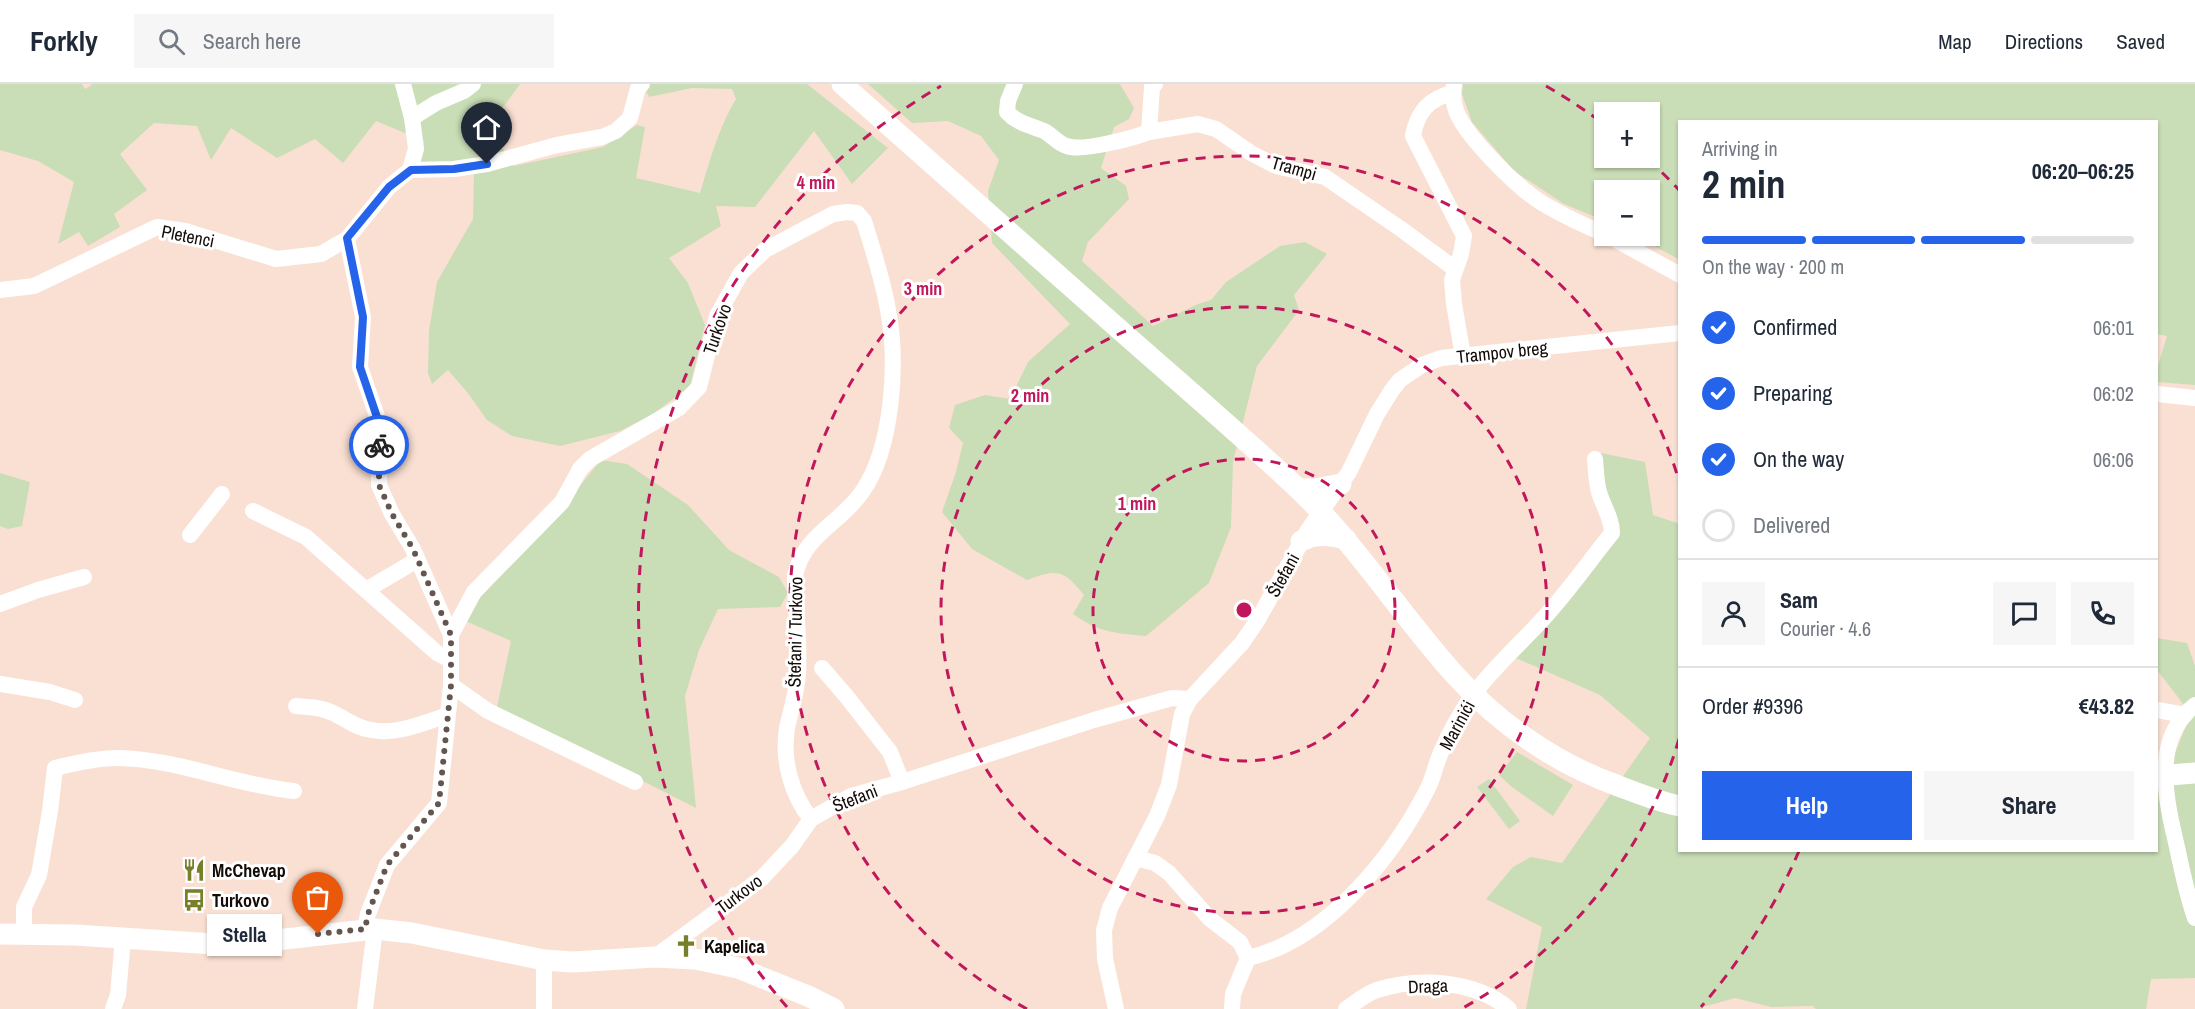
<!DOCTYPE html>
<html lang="en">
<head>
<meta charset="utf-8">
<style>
	body { margin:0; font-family:"Archivo Narrow",sans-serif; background:#f6f6f7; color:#1f2937; height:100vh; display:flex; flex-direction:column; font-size:22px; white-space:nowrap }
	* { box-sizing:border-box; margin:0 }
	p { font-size:20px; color:#747a83 }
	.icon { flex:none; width:33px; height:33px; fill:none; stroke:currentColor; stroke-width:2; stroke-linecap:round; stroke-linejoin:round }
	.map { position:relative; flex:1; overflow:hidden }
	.details { position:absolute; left:1678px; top:36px; width:480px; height:732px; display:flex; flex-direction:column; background:#fff; border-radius:0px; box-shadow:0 2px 4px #0004 }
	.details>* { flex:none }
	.buttons { position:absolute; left:1594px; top:18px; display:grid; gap:12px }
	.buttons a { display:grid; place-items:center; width:66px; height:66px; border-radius:0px; background:#fff; box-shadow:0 2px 4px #0004; font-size:30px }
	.pin { position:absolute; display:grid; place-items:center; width:51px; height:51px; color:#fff; margin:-62px -26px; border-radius:50% 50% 50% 0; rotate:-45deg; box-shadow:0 0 6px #0007 }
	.pin .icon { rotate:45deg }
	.courier { position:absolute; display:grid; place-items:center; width:60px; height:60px; margin:-30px; border:4px solid #2563eb; border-radius:50%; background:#fff; color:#222; box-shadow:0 2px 8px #0007 }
	.bubble { position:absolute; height:42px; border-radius:0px; background:#fff; box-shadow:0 2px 4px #0004; font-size:20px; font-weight:700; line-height:42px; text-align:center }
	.headline em { font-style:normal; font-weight:700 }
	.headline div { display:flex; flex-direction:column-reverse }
	.headline { display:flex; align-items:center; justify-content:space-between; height:102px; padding:0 24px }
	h1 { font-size:39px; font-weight:700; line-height:45px }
	.bar { display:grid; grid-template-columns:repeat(4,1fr); gap:9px 6px; align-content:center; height:72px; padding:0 24px }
	.bar i { height:8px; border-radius:4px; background:#e0e1e3 }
	.bar .current { background:#2563eb }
	.bar p { grid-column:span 4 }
	.line { display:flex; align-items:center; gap:15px; padding:0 24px; border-top:2px solid #e0e1e3 }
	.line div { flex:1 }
	.round { display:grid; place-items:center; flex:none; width:63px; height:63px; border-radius:0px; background:#f6f6f7 }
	ol { padding:0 24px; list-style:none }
	li { display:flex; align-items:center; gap:18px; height:66px }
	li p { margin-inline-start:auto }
	li .icon { padding:6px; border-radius:50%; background:#2563eb; color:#fff; stroke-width:4 }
	li:last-child { color:#747a83 }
	li i { width:33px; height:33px; border:3px solid #e0e1e3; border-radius:50% }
	.action { display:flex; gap:12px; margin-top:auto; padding:12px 24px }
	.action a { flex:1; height:69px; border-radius:0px; background:#2563eb; color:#fff; font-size:24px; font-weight:700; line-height:69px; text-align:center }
	.action a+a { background:#f6f6f7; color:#1f2937 }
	header { display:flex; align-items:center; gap:36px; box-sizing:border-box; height:84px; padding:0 30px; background:#fff; border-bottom:2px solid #e0e1e3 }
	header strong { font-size:28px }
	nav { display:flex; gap:33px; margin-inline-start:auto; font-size:21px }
	.search { width:420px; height:54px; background:#f6f6f7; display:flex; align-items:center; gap:15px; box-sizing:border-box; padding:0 21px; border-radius:0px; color:#747a83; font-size:22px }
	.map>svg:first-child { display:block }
	.green { fill:#c9ddb6; fill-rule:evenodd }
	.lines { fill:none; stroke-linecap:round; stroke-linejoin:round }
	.minor { stroke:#fff; stroke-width:16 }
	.major { stroke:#fff; stroke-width:21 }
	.done { stroke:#64564e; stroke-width:6; stroke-dasharray:0 10.8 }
	.route { stroke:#2563eb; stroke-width:8 }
	.ring { fill:none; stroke:#c2185b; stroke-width:3; stroke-dasharray:10 8 }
	.labels { text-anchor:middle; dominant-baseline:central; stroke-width:6; stroke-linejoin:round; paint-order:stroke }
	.street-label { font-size:18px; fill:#130b07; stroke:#fff }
	.poi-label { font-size:18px; font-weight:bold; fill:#130b07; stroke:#fff; text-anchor:start }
	.centre { fill:#c2185b; stroke:#fff; stroke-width:3 }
	.ring-label { font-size:18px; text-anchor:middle; font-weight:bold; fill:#c2185b; stroke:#fff; stroke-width:6; stroke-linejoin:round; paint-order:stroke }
</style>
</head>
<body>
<header>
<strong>Forkly</strong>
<div class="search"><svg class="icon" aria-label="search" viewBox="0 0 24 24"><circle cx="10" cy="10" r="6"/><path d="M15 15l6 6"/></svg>Search here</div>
<nav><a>Map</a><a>Directions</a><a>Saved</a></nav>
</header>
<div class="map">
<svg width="2195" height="925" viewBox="0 0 2195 925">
	<rect width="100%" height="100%" fill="#fae0d3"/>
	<!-- green -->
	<g class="green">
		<path d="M0 0H82L85 5 93 0H520L489 43 514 82 603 63 637 41 645 43 636 94 700 109C710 76 718 45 736 15L732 5 692 4 649 13 645 5 649 0H807L888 64 852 100 814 47 755 123 716 122 721 142 669 174 688 199 705 241 690 302 653 330 620 347 560 362 512 352 487 336 467 308 448 286 432 300 428 289 429 247 437 198 473 135 474 91 466 80 419 79 424 57 376 37 343 79 315 55 277 74 231 44 211 76 197 42 154 39 120 70 147 106 114 130 120 143 88 162 79 148 58 160 74 98 38 77 0 66Z"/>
		<path d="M868 0H1120L1134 24 1129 35 1114 43 1101 84 1126 102 1129 115 1088 158 1082 177 1153 242 1198 220 1211 216 1226 198 1280 162 1305 158 1327 170 1294 211 1299 226 1257 282 1233 378 1231 443 1209 499 1146 552C1116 549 1099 549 1073 530L1084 511C1063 485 1057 485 1027 496L972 465 942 428 956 388 963 359 949 344 955 321 985 311 1010 315 1028 278 1070 240 992 159 988 107 999 76 981 52 948 37 912 39Z"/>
		<path d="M1463 0H2195V301L2157 298V285L2167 252 2157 250V38H1680V176L1636 152H1650V106H1605V137L1564 120 1514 87 1472 38 1462 10ZM1605 28H1650V74H1605Z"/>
		<polygon points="1601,369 1645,378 1653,431 1680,440 1680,766 2157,766 2157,674 2173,674 2191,630 2157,586 2157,554 2187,559 2195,582 2195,894 2151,895 2146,925 1816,925 1813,922 1771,923 1735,914 1703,923 1703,925 1526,925 1542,843 1486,815 1513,783 1531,773 1562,779 1650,654 1600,611 1516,574 1619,451 1599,400"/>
		<polygon points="601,376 627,380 688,421 729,466 779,493 788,509 780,523 718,525 699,566 685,612 696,724 497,623 511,557 461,535 565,420"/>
		<polygon points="0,389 30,398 22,442 8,445 0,442"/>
		<polygon points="1517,668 1573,701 1553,732 1512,703 1499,691"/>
		<polygon points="1489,695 1520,737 1509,745 1477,703"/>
	</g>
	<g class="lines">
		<!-- minor -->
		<g class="minor">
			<polyline points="403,0 412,34 416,65 410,86"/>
			<path d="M1015 0 1008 17 1007 28C1018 40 1030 41 1044 47 1052 51 1058 60 1067 62 1082 68 1133 54 1149 48L1152 3 1155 0"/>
			<path d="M1454 0C1453 8 1453 16 1455 23 1461 49 1519 105 1542 119 1562 131 1583 141 1605 150"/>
			<path d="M1453 9C1429 14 1417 28 1413 52L1464 152 1461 170 1452 196 1454 220 1463 272"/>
			<polyline points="412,34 436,19 464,7 473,0"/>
			<polyline points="1149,48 1198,40 1216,45 1251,69 1276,82 1325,93 1401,145 1455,185"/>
			<polyline points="1609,152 1680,191"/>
			<polyline points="347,155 363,233 360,283 379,338 379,401 392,430 413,465 451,551 451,601 439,719 387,781 368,830 365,845"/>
			<polyline points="0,206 34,202 157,143 185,147 276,175 321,170 347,155 389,103 410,86 454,85 487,80 557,61 602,53 616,47 630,34 638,4 642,0"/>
			<polyline points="2157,310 2195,314"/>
			<polyline points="253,427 306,453 437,569 451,576"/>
			<polyline points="190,451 222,410"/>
			<polyline points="366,506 417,476"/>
			<polyline points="0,520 38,506 84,493"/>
			<path d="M451 551 474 508 562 418 580 385 590 375 679 324 699 303 717 232 741 189 765 166 833 130 847 128 857 129 864 137C873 166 883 196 888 226 898 278 893 364 862 408 840 440 803 451 795 492 795 525 800 557 798 589 797 608 791 626 787 644 782 676 791 710 811 735"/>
			<polyline points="822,584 847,613 890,668 902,698"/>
			<polyline points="0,600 50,608 75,616"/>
			<polyline points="451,601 488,627 635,698"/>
			<path d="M2195 621C2151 656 2166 716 2177 763 2182 787 2187 811 2195 834"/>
			<path d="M296 622C308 623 322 623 333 629 346 635 356 644 371 646 397 651 424 639 448 631"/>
			<polyline points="2157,626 2185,631"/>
			<polyline points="1135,774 1155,779 1169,789 1210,835 1240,858 1248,874 1233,910 1232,925"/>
			<path d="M24 850V823L39 791 50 727 55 684C75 679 97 674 118 674 178 675 235 701 294 707"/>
			<polyline points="655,873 762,794 792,762 811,735 851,712 902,698 1094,636 1172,614 1190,615"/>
			<path d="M1248 874C1327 856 1393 773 1428 704 1434 692 1436 678 1442 666 1450 647 1461 628 1473 611 1496 580 1525 556 1550 527 1572 502 1591 475 1612 449 1612 434 1603 422 1599 408 1596 397 1596 386 1595 375"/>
			<polyline points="544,876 544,925"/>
			<polyline points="113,925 118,911 123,854"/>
			<polyline points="365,925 375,845"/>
			<polyline points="1116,925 1105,875 1104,846 1110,824 1157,732 1169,701 1182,630 1190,615 1242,559 1257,537 1308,446 1349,388 1377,330 1392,306 1400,296 1422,281 1441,274 1680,249"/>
			<path d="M1346 925C1355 919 1367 909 1377 906 1419 893 1475 896 1509 925"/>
		</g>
		<!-- major -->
		<g class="major">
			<path d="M842 0C929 77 1016 154 1103 231 1166 287 1230 341 1292 399 1354 456 1399 529 1455 591 1499 640 1555 679 1616 701 1637 709 1658 718 1680 722"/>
			<polyline points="1299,405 1315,405 1341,400"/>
			<path d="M1301 457C1316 449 1330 451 1346 455"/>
			<polyline points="2157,692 2195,689"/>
			<polyline points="0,850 75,851 230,861 375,845 412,849 544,876 573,878 655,873 695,875 738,884 808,912 834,925"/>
		</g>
	</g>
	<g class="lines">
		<!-- done -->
		<polyline class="done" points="318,850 365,845 368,830 387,781 439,719 451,601 451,551 413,465 392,430 379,401 379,361"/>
		<!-- route -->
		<polyline class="route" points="379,361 379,339 360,283 363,233 347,154 389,103 411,86 454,85 487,80"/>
	</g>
	<!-- distance rings -->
	<g class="ring">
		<circle cx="1244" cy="526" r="151"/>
		<circle cx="1244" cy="526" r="303"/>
		<path d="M1679 655A454 454 0 0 1 1461 925M1027 925A454 454 0 1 1 1679 397"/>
		<path d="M1799 767A605 605 0 0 1 1701 923M787 923A605 605 0 0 1 941 2M1546 2A605 605 0 0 1 1604 40M1649 76A605 605 0 0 1 1679 106"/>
	</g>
	<!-- icons -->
	<defs>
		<g id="restaurant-bare" transform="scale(1.8)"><path d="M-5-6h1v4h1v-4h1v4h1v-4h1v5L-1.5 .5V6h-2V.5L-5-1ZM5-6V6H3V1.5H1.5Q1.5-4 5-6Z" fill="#787f29" stroke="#fff" stroke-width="2.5" paint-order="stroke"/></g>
		<g id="bus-bare" transform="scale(1.8)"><path d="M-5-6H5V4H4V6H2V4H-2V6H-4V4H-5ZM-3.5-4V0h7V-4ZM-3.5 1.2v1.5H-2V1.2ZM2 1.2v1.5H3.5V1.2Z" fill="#787f29" stroke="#fff" stroke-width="2.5" paint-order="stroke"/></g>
		<g id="church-bare" transform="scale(1.8)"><path d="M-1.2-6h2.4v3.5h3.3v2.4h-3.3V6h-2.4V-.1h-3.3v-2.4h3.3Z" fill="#787f29" stroke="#fff" stroke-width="2.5" paint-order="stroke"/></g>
	</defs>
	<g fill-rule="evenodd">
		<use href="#restaurant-bare" x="194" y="786"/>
		<use href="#bus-bare" x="194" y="816"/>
		<use href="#church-bare" x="686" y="862"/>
	</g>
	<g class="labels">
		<!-- street labels -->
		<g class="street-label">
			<text transform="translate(1294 84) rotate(16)">Trampi</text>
			<text transform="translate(188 152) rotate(11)">Pletenci</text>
			<text transform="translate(717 245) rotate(-71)">Turkovo</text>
			<text transform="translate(1502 268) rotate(-6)">Trampov breg</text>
			<text transform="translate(1283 491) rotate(-61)">Štefani</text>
			<text transform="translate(795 548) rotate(-89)">Štefani / Turkovo</text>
			<text transform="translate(1457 641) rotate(-61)">Marinići</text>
			<text transform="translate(855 714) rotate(-21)">Štefani</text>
			<text transform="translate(739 810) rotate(-37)">Turkovo</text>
			<text transform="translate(1428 902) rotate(-2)">Draga</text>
		</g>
		<!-- poi labels -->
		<g class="poi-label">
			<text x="212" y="786">McChevap</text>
			<text x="212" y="816">Turkovo</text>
			<text x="704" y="862">Kapelica</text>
		</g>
	</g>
	<circle cx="1244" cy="526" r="9" class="centre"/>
	<g class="ring-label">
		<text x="816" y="105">4 min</text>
		<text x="923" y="211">3 min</text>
		<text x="1030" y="318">2 min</text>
		<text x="1137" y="426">1 min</text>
	</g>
</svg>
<div class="buttons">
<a>+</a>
<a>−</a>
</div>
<div class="pin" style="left:318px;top:850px;background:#ea580c"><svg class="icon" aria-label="bag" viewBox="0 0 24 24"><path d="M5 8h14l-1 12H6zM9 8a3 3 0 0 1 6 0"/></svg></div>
<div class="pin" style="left:487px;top:80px;background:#1f2937"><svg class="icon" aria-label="home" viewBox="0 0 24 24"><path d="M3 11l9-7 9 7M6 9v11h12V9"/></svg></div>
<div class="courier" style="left:379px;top:361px"><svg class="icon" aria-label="bike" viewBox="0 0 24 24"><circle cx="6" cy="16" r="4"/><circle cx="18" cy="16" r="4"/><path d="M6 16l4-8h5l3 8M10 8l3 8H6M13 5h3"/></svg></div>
<div class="bubble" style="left:207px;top:830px;width:75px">Stella</div>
<section class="details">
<div class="headline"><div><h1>2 min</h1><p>Arriving in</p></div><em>06:20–06:25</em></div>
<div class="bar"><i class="current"></i><i class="current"></i><i class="current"></i><i></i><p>On the way · 200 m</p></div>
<ol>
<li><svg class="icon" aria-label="check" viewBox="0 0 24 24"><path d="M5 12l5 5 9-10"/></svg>Confirmed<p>06:01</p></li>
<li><svg class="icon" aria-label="check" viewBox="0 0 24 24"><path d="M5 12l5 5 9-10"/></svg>Preparing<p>06:02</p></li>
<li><svg class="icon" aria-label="check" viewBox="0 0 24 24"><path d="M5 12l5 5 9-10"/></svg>On the way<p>06:06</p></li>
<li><i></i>Delivered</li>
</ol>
<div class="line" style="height:108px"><a class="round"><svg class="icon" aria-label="person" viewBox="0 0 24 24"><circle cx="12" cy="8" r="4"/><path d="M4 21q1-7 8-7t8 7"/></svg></a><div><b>Sam</b><p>Courier · 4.6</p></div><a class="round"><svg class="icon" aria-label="chat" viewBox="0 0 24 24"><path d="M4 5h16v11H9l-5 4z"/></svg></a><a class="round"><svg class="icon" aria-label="phone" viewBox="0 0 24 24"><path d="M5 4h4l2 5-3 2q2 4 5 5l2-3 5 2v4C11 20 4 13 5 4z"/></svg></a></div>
<div class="line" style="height:78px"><div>Order #9396</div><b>€43.82</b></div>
<div class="action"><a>Help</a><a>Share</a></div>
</section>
</div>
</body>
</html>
